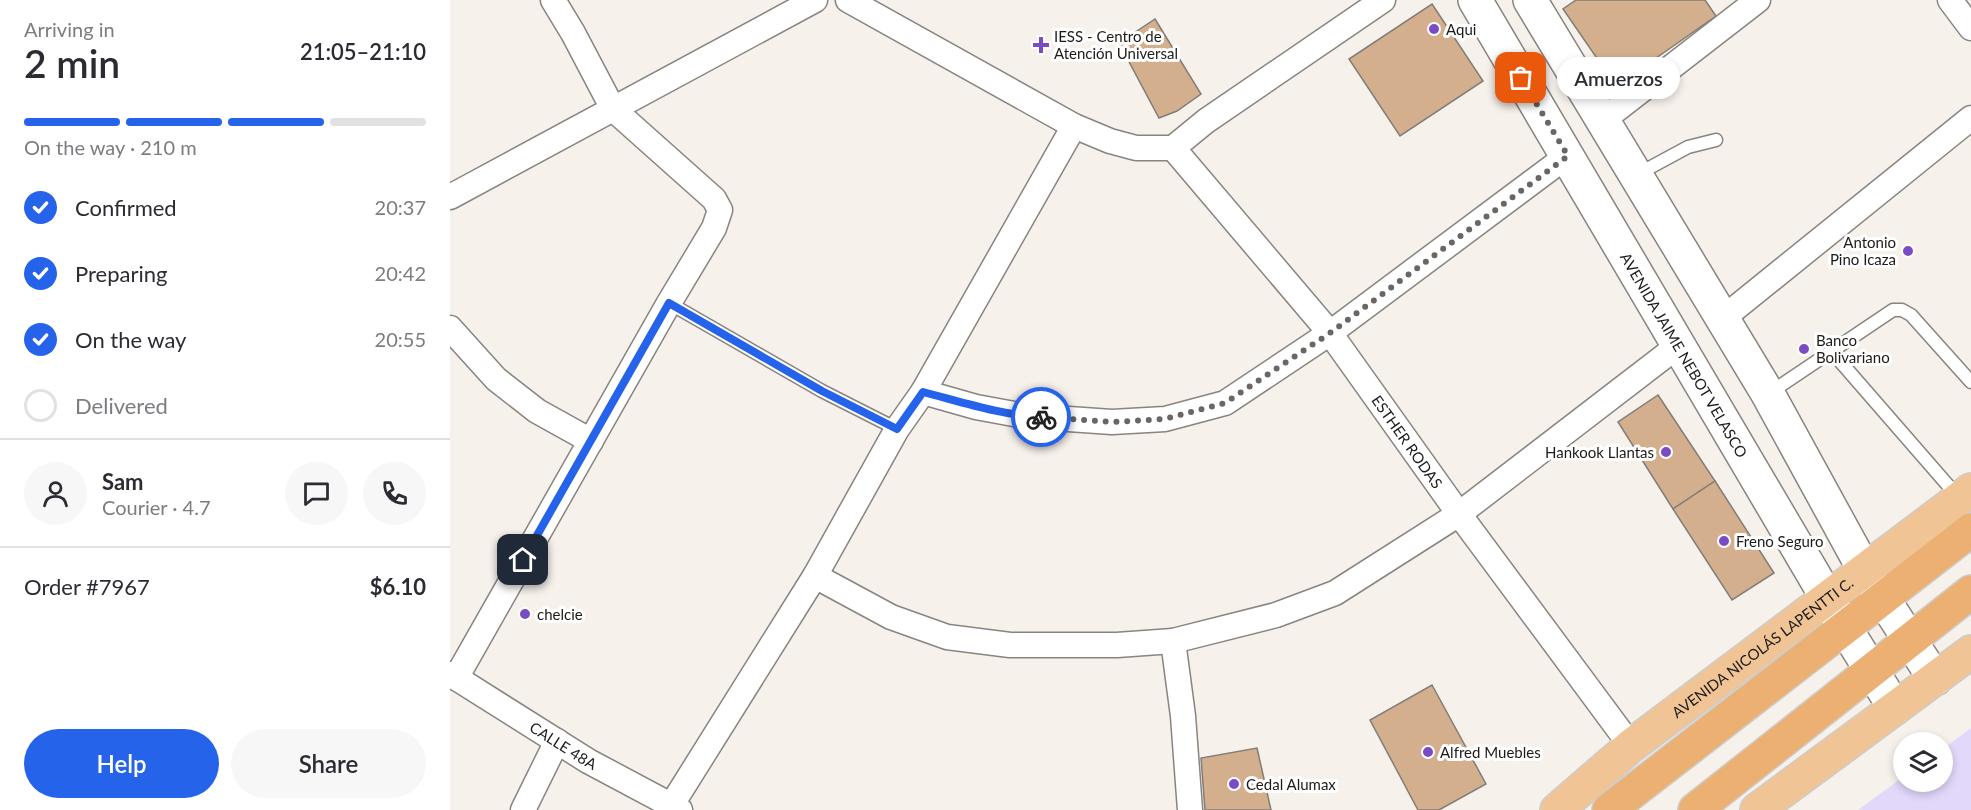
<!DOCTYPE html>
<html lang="en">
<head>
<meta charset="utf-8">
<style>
	body { margin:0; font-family:Lato,sans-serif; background:#f7f7f7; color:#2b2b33; height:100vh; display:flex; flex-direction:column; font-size:22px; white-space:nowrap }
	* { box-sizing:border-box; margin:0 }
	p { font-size:20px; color:#7c7c81 }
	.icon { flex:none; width:33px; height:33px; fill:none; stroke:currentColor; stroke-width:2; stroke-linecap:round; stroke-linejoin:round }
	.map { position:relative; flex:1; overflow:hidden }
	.drawer { display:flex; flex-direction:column; background:#fff; width:450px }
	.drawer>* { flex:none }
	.controls { position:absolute; left:1443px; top:732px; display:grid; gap:12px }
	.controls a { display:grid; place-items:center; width:60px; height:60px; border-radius:50%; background:#fff; box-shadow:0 3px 9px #0003; font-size:30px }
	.pin { position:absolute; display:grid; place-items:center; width:51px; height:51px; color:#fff; margin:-26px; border-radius:12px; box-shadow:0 3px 9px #0006 }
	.courier { position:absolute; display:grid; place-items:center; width:60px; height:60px; margin:-30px; border:4px solid #2563eb; border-radius:50%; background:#fff; color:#222; box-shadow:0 2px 8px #0007 }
	.bubble { position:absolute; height:42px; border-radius:21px; background:#fff; box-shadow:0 3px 9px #0003; font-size:20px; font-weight:600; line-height:42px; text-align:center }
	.overview em { font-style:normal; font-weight:600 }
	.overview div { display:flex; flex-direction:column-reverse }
	.overview { display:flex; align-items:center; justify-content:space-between; height:102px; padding:0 24px }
	h1 { font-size:39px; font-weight:600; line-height:45px }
	.bar { display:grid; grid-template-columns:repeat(4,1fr); gap:9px 6px; align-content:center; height:72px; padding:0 24px }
	.bar i { height:8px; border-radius:4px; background:#e1e1e2 }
	.bar .on { background:#2563eb }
	.bar p { grid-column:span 4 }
	.line { display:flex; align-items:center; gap:15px; padding:0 24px; border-top:2px solid #e1e1e2 }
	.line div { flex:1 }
	.round { display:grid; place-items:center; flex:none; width:63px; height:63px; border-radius:32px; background:#f7f7f7 }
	ol { padding:0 24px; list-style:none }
	li { display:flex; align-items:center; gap:18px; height:66px }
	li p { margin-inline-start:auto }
	li .icon { padding:6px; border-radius:50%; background:#2563eb; color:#fff; stroke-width:4 }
	li:last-child { color:#7c7c81 }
	li i { width:33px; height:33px; border:3px solid #e1e1e2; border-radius:50% }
	.action { display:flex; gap:12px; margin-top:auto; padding:12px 24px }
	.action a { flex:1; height:69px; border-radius:36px; background:#2563eb; color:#fff; font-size:24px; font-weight:600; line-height:69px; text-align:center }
	.action a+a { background:#f7f7f7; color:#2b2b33 }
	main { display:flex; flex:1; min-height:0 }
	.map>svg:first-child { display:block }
	.green { fill:#e1d8fa }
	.building { fill:#d4af8d; stroke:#827d78; stroke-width:1.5 }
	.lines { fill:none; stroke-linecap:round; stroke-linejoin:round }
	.service-casing { stroke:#89847f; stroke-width:15 }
	.minor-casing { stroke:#89847f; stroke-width:27 }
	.secondary-casing { stroke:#89847f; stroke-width:36 }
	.primary-casing { stroke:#cdcdcc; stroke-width:36 }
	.trunk-casing { stroke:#cdcdcc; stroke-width:36 }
	.service { stroke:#fff; stroke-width:12 }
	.minor { stroke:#fff; stroke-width:24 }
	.secondary { stroke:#fff; stroke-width:33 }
	.primary { stroke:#f0c495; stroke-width:33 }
	.trunk { stroke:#ebb072; stroke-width:33 }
	.done { stroke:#696663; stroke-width:6; stroke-dasharray:0 10.8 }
	.route { stroke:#2563eb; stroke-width:8 }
	.poi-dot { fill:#7a4cc4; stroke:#fff; stroke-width:2 }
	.labels { text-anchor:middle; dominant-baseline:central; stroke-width:6; stroke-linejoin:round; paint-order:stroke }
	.poi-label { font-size:15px; fill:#1d1b19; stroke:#fff; text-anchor:start }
	.street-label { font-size:15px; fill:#1d1b19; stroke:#fff }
</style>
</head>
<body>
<main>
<section class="drawer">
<div class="overview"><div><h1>2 min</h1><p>Arriving in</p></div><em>21:05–21:10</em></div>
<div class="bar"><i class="on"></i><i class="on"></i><i class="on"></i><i></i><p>On the way · 210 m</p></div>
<ol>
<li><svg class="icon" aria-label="check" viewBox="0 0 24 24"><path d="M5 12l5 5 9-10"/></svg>Confirmed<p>20:37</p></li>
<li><svg class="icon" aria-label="check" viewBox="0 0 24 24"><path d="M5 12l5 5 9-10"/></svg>Preparing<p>20:42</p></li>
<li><svg class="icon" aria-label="check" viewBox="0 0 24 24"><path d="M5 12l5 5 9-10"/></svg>On the way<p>20:55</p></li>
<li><i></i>Delivered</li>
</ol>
<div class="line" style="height:108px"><a class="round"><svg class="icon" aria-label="person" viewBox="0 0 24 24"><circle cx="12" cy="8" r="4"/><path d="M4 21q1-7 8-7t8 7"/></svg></a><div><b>Sam</b><p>Courier · 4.7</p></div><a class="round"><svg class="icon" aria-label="chat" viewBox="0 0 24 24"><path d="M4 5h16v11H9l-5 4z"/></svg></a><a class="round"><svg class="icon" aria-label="phone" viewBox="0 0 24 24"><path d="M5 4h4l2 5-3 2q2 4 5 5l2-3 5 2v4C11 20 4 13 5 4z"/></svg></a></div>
<div class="line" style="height:78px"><div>Order #7967</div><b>$6.10</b></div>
<div class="action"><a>Help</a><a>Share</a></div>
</section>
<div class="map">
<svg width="1521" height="810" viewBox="0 0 1521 810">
	<rect width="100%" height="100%" fill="#f7f1ec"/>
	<!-- green -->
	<polygon class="green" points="1521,728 1521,810 1408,810 1453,777 1454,782 1492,782 1493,749"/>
	<!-- building -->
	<g class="building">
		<polygon points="1126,0 1255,0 1266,16 1166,86 1113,9"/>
		<polygon points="982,4 1033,81 950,136 899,59"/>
		<polygon points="705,19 751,94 727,111 709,118 669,43"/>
		<polygon points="1208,395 1265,481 1223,509 1168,422"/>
		<polygon points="1265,481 1324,573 1282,600 1223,509"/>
		<polygon points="982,685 1036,784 989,810 968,810 920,720"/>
		<polygon points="807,748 821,810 755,810 751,758"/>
	</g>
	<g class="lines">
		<!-- service casing -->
		<g class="service-casing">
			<g id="service">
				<polyline points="1188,174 1238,147 1266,140"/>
				<polyline points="219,303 372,391 447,429"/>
				<polyline points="1382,352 1509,498"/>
				<polyline points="1318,394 1443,310 1452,310 1461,315 1521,382"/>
			</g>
		</g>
		<!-- minor casing -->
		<g class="minor-casing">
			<g id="minor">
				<polyline points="398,0 624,126 660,141 686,148 723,148 756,121 933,0"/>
				<polyline points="1500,0 1521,28"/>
				<polyline points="1153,120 1308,0"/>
				<path id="s1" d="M723 148 880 333 1009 514 1181 746"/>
				<polyline points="0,197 365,0"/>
				<polyline points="1272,319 1521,118"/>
				<polyline points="0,328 46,379 87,411 141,441"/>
				<polyline points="473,392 526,407 575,416 662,422 715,419 775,403 880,333 1117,156"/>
				<polyline points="365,576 441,617 497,637 560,645 667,645 723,641 826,615 885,593 1009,514 1229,345"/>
				<polyline points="723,641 733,716 740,810"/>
				<path id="s2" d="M0 674 138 761 230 810"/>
				<polyline points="6,678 219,303 264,228 270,210 264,199 163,109 123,33 103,0"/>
				<polyline points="221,806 365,576 447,429 473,392 624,126"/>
				<polyline points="73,810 107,741"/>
			</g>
		</g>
		<!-- secondary casing -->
		<g class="secondary-casing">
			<g id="secondary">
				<path id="s3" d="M1025 0 1395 628 1445 708"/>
				<polyline points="1080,0 1318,394 1415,571 1485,679"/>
			</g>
		</g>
		<!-- primary casing -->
		<g class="primary-casing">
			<g id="primary">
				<path id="s4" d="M1107 810 1181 746 1521 490"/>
				<polyline points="1307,810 1521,652"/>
			</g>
		</g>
		<!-- trunk casing -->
		<g class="trunk-casing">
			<g id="trunk">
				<polyline points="1159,810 1521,530"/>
				<polyline points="1245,810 1521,592"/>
			</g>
		</g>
		<!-- service -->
		<use href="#service" class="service"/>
		<!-- minor -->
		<use href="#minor" class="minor"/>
		<!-- secondary -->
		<use href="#secondary" class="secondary"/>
		<!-- primary -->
		<use href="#primary" class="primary"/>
		<!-- trunk -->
		<use href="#trunk" class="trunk"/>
	</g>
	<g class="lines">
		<!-- done -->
		<polyline class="done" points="591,417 662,422 715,419 775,403 880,333 1118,156 1071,78"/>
		<!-- route -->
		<path class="route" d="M73 560 219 303 372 391 447 429 473 392C512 402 551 415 591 417"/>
	</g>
	<!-- markers -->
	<g class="poi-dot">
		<circle cx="984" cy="29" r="6"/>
		<path d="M588 36h6v6h6v6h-6v6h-6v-6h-6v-6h6z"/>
		<circle cx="1458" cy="251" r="6"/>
		<circle cx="1354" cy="349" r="6"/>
		<circle cx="1216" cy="452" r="6"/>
		<circle cx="1274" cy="541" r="6"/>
		<circle cx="75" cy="614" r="6"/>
		<circle cx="978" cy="752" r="6"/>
		<circle cx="784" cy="784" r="6"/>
	</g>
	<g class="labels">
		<!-- poi labels -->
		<g class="poi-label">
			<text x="996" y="29">Aqui</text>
			<text x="604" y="36">IESS - Centro de<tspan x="604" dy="17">Atención Universal</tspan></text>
			<text x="1446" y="242" text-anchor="end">Antonio<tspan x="1446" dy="17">Pino Icaza</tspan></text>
			<text x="1366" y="340">Banco<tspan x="1366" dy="17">Bolivariano</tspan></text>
			<text x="1204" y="452" text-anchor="end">Hankook Llantas</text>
			<text x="1286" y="541">Freno Seguro</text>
			<text x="87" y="614">chelcie</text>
			<text x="990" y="752">Alfred Muebles</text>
			<text x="796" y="784">Cedal Alumax</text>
		</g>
		<!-- street labels -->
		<g class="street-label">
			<text stroke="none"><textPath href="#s3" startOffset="412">AVENIDA JAIME NEBOT VELASCO</textPath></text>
			<text stroke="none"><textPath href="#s1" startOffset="376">ESTHER RODAS</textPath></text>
			<text stroke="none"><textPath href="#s4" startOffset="262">AVENIDA NICOLÁS LAPENTTI C.</textPath></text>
			<text stroke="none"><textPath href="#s2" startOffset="134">CALLE 48A</textPath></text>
		</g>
	</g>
</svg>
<div class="controls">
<a><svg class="icon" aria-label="layers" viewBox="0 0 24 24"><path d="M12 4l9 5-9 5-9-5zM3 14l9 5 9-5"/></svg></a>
</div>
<div class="pin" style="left:1071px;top:78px;background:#ea580c"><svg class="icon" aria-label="bag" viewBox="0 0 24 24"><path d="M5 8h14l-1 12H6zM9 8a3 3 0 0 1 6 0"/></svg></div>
<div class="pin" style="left:73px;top:560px;background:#1f2937"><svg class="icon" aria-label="home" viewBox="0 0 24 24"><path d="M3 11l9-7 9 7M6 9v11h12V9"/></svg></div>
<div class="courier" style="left:591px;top:417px"><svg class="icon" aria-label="bike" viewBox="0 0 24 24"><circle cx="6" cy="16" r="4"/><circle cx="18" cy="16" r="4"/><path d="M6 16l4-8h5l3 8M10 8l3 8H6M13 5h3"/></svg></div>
<div class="bubble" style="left:1107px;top:57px;width:123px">Amuerzos</div>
</div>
</main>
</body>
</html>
